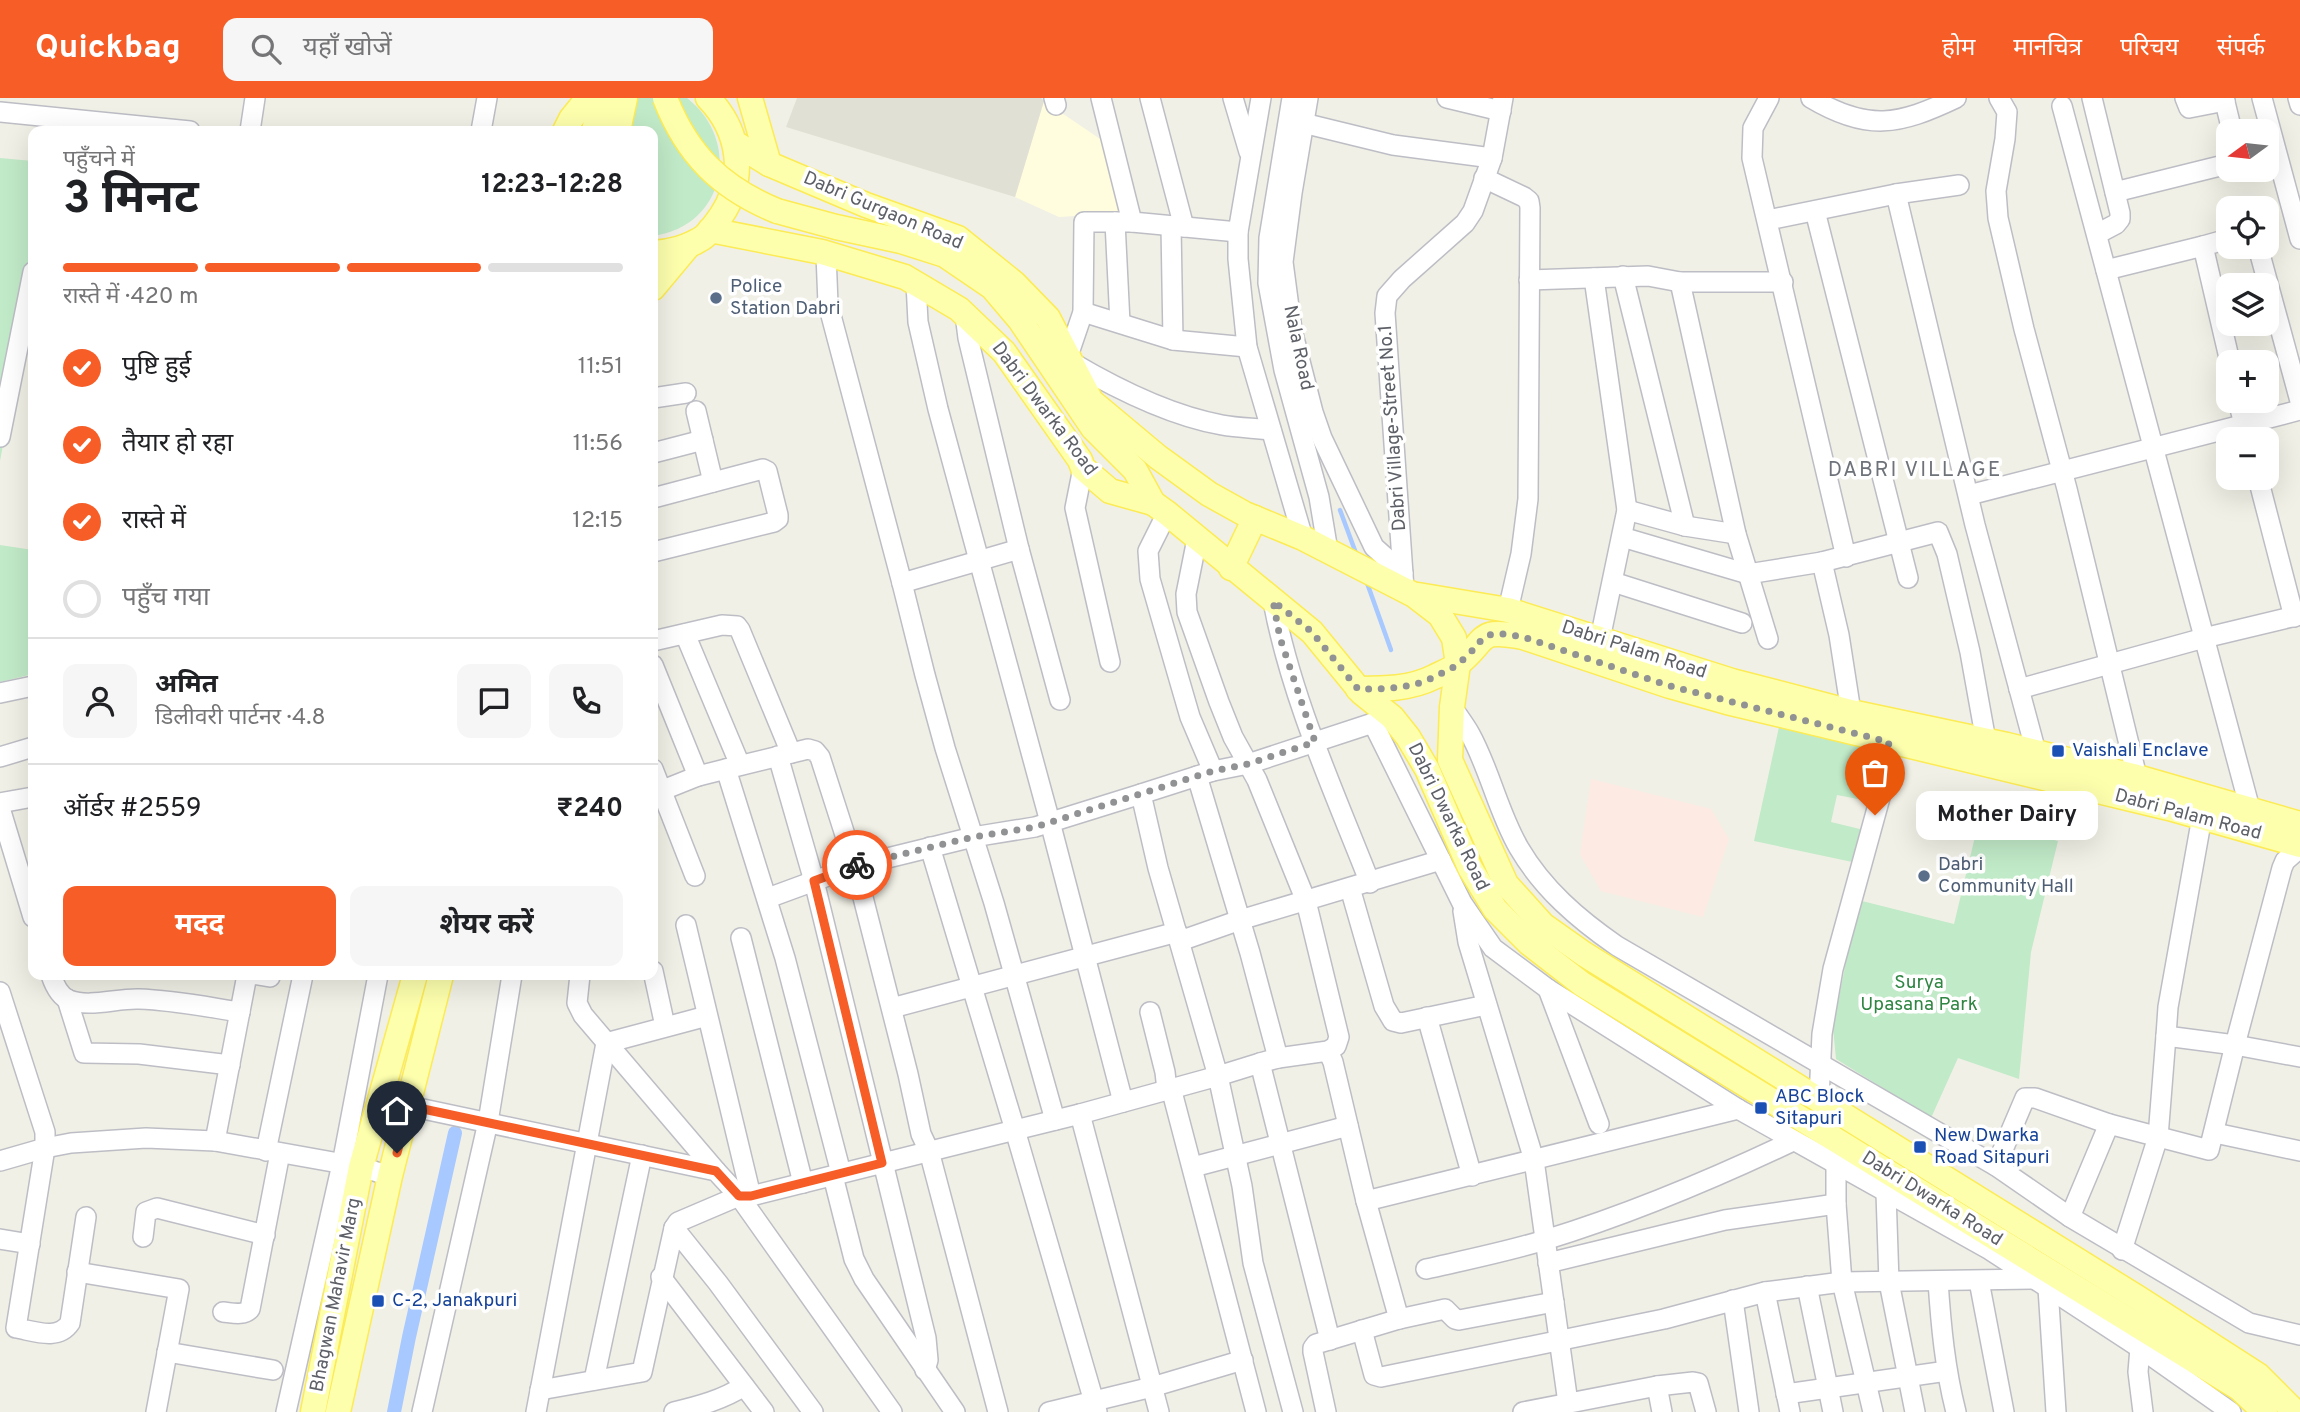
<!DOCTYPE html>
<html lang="hi">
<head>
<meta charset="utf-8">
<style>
	body { margin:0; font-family:Overpass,"Noto Sans Devanagari",sans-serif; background:#f6f6f6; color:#202124; height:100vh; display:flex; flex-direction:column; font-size:26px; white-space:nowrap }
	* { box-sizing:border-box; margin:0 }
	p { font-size:23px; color:#757577 }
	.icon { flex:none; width:38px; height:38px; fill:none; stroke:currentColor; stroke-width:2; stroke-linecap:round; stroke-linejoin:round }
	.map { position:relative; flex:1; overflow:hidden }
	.sheet { position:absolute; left:28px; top:28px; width:630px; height:854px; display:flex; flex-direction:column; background:#fff; border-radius:14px; box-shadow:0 7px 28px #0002 }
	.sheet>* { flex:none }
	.needle { width:46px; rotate:255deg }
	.tools { position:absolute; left:2216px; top:21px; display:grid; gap:14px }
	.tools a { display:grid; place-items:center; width:63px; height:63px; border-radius:14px; background:#fff; box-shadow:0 7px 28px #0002; font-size:35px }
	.pin { position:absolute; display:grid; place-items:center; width:60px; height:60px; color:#fff; margin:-72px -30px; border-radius:50% 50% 50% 0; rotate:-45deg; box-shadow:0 0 7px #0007 }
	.pin .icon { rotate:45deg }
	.courier { position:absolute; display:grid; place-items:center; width:70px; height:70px; margin:-35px; border:5px solid #f65d27; border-radius:50%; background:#fff; color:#222; box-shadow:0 2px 9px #0007 }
	.bubble { position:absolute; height:49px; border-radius:14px; background:#fff; box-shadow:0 7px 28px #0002; font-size:23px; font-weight:700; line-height:49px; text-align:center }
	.summary em { font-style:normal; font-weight:700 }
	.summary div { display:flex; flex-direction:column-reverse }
	.summary { display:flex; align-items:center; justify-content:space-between; height:119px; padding:0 35px }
	h1 { font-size:46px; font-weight:700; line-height:52px }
	.bar { display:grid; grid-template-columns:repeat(4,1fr); gap:10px 7px; align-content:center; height:84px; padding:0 35px }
	.bar i { height:9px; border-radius:5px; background:#e0e0e0 }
	.bar .current { background:#f65d27 }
	.bar p { grid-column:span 4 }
	.line { display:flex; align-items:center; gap:18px; padding:0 35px; border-top:2px solid #e0e0e0 }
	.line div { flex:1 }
	.round { display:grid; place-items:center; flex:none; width:74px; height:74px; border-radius:14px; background:#f6f6f6 }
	ol { padding:0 35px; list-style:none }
	li { display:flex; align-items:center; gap:21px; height:77px }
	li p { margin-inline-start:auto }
	li .icon { padding:7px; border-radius:50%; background:#f65d27; color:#fff; stroke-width:4 }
	li:last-child { color:#757577 }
	li i { width:38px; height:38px; border:4px solid #e0e0e0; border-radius:50% }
	.primary-button { display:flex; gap:14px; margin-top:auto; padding:14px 35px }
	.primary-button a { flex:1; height:80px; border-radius:14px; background:#f65d27; color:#fff; font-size:28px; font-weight:700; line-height:80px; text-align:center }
	.primary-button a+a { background:#f6f6f6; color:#202124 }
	header { display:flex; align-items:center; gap:42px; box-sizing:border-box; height:98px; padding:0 35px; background:#f65d27; color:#fff }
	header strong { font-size:33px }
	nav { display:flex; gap:38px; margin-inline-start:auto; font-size:24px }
	.search { width:490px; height:63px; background:#f6f6f6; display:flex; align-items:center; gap:18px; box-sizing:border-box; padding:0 24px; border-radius:14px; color:#757577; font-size:26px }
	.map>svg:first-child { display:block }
	.commercial { fill:#fffddd }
	.education { fill:#e1e0d4 }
	.medical { fill:#fdeae2 }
	.green { fill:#c1eac8 }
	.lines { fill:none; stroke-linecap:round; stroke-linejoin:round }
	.stream { stroke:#a8c9ff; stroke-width:4.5 }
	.canal { stroke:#a8c9ff; stroke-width:14 }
	.minor-casing { stroke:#bdbec5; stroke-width:22 }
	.major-casing { stroke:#fceb54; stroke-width:27 }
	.minor { stroke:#fff; stroke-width:19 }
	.major { stroke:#fdffad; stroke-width:24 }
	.major-bridge-casing { stroke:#fceb54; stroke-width:27; stroke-linecap:butt }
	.major-bridge { stroke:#fdffad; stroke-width:24 }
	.done { stroke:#919293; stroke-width:7; stroke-dasharray:0 12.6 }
	.route { stroke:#f65d27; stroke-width:9 }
	.service-dot { fill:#5c6f8a; stroke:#fff; stroke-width:2.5 }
	.transit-dot { fill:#1a4fb4; stroke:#fff; stroke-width:2.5 }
	.labels { text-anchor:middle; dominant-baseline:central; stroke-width:7; stroke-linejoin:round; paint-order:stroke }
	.street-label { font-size:19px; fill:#5d6067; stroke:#fff }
	.service-label { font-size:19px; fill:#4e5e75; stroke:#fff; text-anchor:start }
	.transit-label { font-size:19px; fill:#164399; stroke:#fff; text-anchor:start }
	.park-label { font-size:19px; fill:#2f8542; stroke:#fff }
	.neighbourhood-label { font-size:21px; letter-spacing:2px; fill:#6e7279; stroke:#fff }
</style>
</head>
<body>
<header>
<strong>Quickbag</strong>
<div class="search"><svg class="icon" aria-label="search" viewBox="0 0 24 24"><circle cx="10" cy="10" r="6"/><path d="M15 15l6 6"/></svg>यहाँ खोजें</div>
<nav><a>होम</a><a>मानचित्र</a><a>परिचय</a><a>संपर्क</a></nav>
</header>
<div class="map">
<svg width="2300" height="1314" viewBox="0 0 2300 1314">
	<rect width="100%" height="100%" fill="#f1f0e6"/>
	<!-- commercial -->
	<polygon class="commercial" points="1044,3 1112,49 1120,115 1059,119 1015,99"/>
	<!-- education -->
	<polygon class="education" points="797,0 1041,0 1044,3 1015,99 786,29"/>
	<!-- medical -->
	<polygon class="medical" points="1591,681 1711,711 1729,741 1703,819 1601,793 1580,756"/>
	<!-- green -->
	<g class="green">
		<path d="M604 0H687C742 43 726 128 653 138V33H576Z"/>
		<polygon points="0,60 33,63 33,185 0,363"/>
		<polygon points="0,447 33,452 33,576 0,584"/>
		<polygon points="1779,629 1884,653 1873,704 1837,697 1831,724 1864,732 1857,765 1754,743"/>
		<polygon points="1979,722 2058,743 2031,854 2019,981 1958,960 1931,1020 1836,961 1833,930 1858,802 1954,826"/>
	</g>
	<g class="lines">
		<!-- stream -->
		<g class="stream">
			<polyline points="1340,412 1357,458"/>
			<polyline points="1366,482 1391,552"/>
		</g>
		<!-- canal -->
		<polyline class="canal" points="394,1314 409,1239 455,1035"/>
		<!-- minor casing -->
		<g class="minor-casing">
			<g id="minor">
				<polyline points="1054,0 1056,7"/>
				<polyline points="1101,0 1132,124 1238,134"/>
				<polyline points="1150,0 1184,129"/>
				<polyline points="1233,0 1249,54"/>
				<polyline points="1261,0 1238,134 1238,161 1247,249 1303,440"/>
				<polyline points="1292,0 1269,140 1268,185 1284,272 1319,399 1328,453"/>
				<polyline points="1308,0 1292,95 1283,164 1292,232 1313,314 1322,340 1374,449 1403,475"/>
				<polyline points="1447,0 1501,13"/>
				<polyline points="1769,0 1753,30 1752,60 1846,459"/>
				<path d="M1811 0C1868 34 1899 27 1956 0"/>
				<polyline points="1999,0 2007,14 2005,41 1996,93 1998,120 2024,231 2067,391 2137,679"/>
				<polyline points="2092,0 2120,115 2120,121 2116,126 2097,136"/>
				<polyline points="2185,0 2189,10 2225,3"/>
				<polyline points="2224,0 2232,33"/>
				<polyline points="2262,0 2300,141"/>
				<polyline points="2298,0 2300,7"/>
				<polyline points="2062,8 2250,711"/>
				<polyline points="0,14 190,33"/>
				<polyline points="1303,25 1393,47 1492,60"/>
				<polyline points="250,33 255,0"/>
				<polyline points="481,33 487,0"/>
				<polyline points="1484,80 1524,99 1529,103 1530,110 1528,401 1521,456 1508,512"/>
				<polyline points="2115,94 2228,66"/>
				<polyline points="1896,96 1975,427 2036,654"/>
				<polyline points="1815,113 1908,480"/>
				<polyline points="1768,122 1896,96 1959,87"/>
				<polyline points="1115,124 1120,225"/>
				<polyline points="1171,128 1173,242"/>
				<polyline points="2228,141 2203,148 2230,264"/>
				<polyline points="2258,149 2300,303"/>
				<polyline points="826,156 828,206 902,485 925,577 945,650 994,805 1055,1022"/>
				<polyline points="2106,172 2203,148"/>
				<polyline points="1623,178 1685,428"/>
				<polyline points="1594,180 1627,412 1600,541"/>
				<polyline points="1529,182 1648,178 1680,184 1783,184"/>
				<polyline points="1680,184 1736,436 1768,541"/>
				<polyline points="916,185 918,224 938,311 1050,724 1123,1004"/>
				<polyline points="1083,214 1173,242 1247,249"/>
				<polyline points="965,216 968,240 1019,451 1060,602"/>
				<polyline points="1068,258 1083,214 1084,124 1132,124"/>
				<path d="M1071 264C1115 290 1172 318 1222 327 1238 330 1255 330 1271 332"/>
				<polyline points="653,300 686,295"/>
				<polyline points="2238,303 2248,341"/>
				<polyline points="696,313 713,384"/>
				<polyline points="0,339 33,174"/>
				<polyline points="653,355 703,342"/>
				<polyline points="1083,370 1075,410 1110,564"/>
				<polyline points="2258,380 2294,519"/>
				<polyline points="1969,397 2300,312"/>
				<polyline points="653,400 763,371 767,373 778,417 778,421 774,424 653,454"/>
				<polyline points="1627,412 1685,428 1736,436"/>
				<polyline points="1167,415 1148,453 1150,481 1190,619 1213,673"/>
				<polyline points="1622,439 1748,476 1822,464 1938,434 1947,456 1970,554 1986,643"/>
				<polyline points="1197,441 1186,496 1187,514 1219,604 1233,639 1257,682 1306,803 1339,939 1336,948 1328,953 1278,960 1260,965"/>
				<polyline points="1822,464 1839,537 1851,614"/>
				<polyline points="1613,484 1742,525"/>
				<polyline points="902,485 1019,451"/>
				<polyline points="1404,491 1385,215 1387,198 1402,181 1465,125 1473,113 1492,60 1503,0"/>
				<path d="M1273 503C1291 600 1334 693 1370 785"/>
				<polyline points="685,536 740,667"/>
				<polyline points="653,543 722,527 737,528 740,532 791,655"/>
				<polyline points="653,567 698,678"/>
				<polyline points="2019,591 2204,540 2300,517"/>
				<polyline points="0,595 33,588"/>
				<path d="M1452 609C1458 618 1465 627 1470 636 1490 672 1498 714 1519 750 1543 791 1578 821 1617 848L1996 1068 2070 1119 2109 1026 2209 1052 2235 947 2282 770 2285 763 2300 750"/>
				<polyline points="1392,619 1373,625 1462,805 1493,850 1548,891 1738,1011 1990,1152 2140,1250 2231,1314"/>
				<polyline points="778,658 814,783 926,1240 928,1262 925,1272"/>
				<polyline points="0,659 33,649"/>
				<polyline points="653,671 695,778"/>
				<polyline points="1197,678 1250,855 1278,960"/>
				<polyline points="653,696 698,678 726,671"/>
				<polyline points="0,705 33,699"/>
				<polyline points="0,710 33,819"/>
				<polyline points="2202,719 2168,909 2166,938 2235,947 2300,959"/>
				<polyline points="930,749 1015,1032 1080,1016 1218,978 1242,1088 1253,1165 1293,1314"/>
				<polyline points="1350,790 1384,908 1393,923 1401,925 1486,907"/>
				<polyline points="768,800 855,768 973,739 1035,729 1141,696"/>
				<polyline points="1463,813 1468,844 1534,1062 1568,1305"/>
				<polyline points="686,827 751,1098"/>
				<polyline points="741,840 803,1085"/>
				<polyline points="1180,843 1240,822 1441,762"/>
				<polyline points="653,873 665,928"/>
				<path d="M51 877C54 886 59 898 69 902 90 910 117 900 139 901 173 902 207 909 240 914"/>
				<polyline points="258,877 270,879"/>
				<polyline points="580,877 577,905 583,917 716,1073"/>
				<polyline points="1548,891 1599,1026"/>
				<path d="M0 894 45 1034V1050L16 1230C34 1233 58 1243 70 1225L86 1119"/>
				<polyline points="67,901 84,955 139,956 230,967"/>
				<polyline points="892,910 1177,834"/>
				<polyline points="1150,914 1165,974 1167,992"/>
				<polyline points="1427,919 1472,1078"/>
				<polyline points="1328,953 1333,964 1366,1103 1738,1011"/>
				<polyline points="1171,990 1256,1314"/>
				<polyline points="1819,1001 1822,936 1833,871 1881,696 1892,631"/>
				<polyline points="409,1008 716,1073 739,1098 892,1314"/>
				<polyline points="1080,1016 1159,1314"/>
				<polyline points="2215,1035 2300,1053"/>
				<polyline points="215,1043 247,877"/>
				<polyline points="266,1053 303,877"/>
				<polyline points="1839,1057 1836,1068 1836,1106 1842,1184 1873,1314"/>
				<polyline points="0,1063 45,1050 71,1045 146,1040 215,1043 361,1069 390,1078"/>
				<polyline points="1996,1068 2025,1000 2035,1000 2109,1026"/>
				<polyline points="1193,1069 1348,1028"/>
				<polyline points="841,1075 785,860 726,671 808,651 815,653 820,659 855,768 908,976 921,1036 929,1053 998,1314"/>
				<polyline points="833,1078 854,1161 864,1181 955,1314"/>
				<polyline points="1886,1095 1889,1184 1915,1314"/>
				<polyline points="1366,1103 1399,1221"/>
				<polyline points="2070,1119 2249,1225 2300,1237"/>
				<polyline points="674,1130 718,1185 813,1314"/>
				<polyline points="143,1139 146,1114 157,1110 265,1137"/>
				<polyline points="0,1141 30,1146"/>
				<polyline points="2122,1152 2158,1039 2166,938"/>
				<polyline points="1548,1165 1725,1122 1836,1106"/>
				<path d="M1426 1171C1466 1162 1506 1154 1545 1142 1630 1116 1713 1081 1793 1043"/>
				<polyline points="77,1174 179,1191 156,1314"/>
				<polyline points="661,1179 764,1314"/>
				<path d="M1938 1183C1941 1228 1945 1271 1956 1314"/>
				<polyline points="1979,1183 2004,1314"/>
				<polyline points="1807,1188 1833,1314"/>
				<polyline points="2048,1190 2056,1314"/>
				<polyline points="1765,1194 1790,1314"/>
				<polyline points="1733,1202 1749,1314"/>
				<path d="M223 1214C233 1215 243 1218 250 1211L280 1055"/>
				<polyline points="1362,1232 1374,1277 1381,1279 1664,1221 1765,1194 1842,1184 2033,1181"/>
				<polyline points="1330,1242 1260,965 1218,978 1158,770 1141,696 1213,673 1248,666 1373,625"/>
				<polyline points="2140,1250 2138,1274 2143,1314"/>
				<polyline points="167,1254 273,1272"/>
				<polyline points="594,1282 642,1057"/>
				<polyline points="1657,1288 1662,1314"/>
				<polyline points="540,1292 642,1274 674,1130 678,1124 739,1098 751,1098 1015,1032 1097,1314"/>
				<polyline points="1786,1296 1947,1273"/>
				<polyline points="286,1314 342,1066 378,877"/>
				<polyline points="422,1314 488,1024 512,877"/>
				<polyline points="536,1314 606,945 707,918"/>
				<path d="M674 1314C699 1308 722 1302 744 1288"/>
				<polyline points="1049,1314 1152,1289 1243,1262"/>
				<polyline points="1326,1314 1313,1254 1313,1250 1316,1246 1399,1221 1445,1211 1455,1221 1459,1222 1554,1204"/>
				<polyline points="1523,1314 1657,1288 1693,1284 1698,1285 1706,1314"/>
			</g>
		</g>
		<!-- major casing -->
		<g class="major-casing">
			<g id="major">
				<polyline points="750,0 769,66"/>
				<polyline points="565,33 571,21 588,0"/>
				<polyline points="594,33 601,0"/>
				<polyline points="618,33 625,0"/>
				<polyline points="735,45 769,66 866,107 958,140 1014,185 1048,220 1091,303 1158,359 1209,396 1245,416 1303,440 1414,497 1440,517 1454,540 1458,566 1452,609 1450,662 1506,786 1543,827 1584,856 2138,1200 2258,1277 2295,1314"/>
				<polyline points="777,113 836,129 901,143 945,157 992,189 1020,222 1093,330 1135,372 1153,405"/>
				<polyline points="710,132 822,154 905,179 959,211 1004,254 1080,362 1083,370 1110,393 1153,405 1167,415 1312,534 1362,595 1392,619 1408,639 1427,671 1470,770 1495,811 1529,845 1582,886 2239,1290 2265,1314"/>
				<path d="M653 155C668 154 686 150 699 142 708 138 715 126 721 118 747 80 740 33 708 0"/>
				<polyline points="653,190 689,147"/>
				<polyline points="1231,470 1255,420"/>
				<polyline points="1418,497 1508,512 1732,583 1851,614 2007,647 2137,679 2300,726"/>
				<path d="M1358 591C1384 591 1410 591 1434 579 1442 575 1452 571 1458 566 1489 541 1475 530 1523 539L1670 588 1727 604 2169 710 2300 747"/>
				<polyline points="313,1314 361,1069 415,877"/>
				<polyline points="338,1314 390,1078 441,877"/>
			</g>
		</g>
		<!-- minor -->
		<use href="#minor" class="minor"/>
		<!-- major -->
		<use href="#major" class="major"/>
		<!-- major-bridge casing -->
		<g class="major-bridge-casing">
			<path id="major-bridge" d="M665 0C687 57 721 90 777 113"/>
		</g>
		<!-- major-bridge -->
		<use href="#major-bridge" class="major-bridge"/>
	</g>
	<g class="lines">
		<!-- done -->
		<path class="done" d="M857 767 973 739 1035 729 1213 673 1248 666 1315 644 1280 540 1273 503 1312 534 1358 591C1384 591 1410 591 1434 579 1442 575 1452 571 1458 566 1489 541 1475 530 1523 539L1670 588 1889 644 1881 696 1875 717"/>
		<!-- route -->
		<polyline class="route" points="397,1055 409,1008 716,1073 739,1098 751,1098 882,1065 814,783 857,767"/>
	</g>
	<!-- markers -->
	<g class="service-dot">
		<circle cx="716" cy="200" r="7"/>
		<circle cx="1924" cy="778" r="7"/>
	</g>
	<g class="transit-dot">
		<rect x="2051" y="646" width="14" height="14" rx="3.5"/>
		<rect x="1754" y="1003" width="14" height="14" rx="3.5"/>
		<rect x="1913" y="1042" width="14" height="14" rx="3.5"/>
		<rect x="371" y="1196" width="14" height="14" rx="3.5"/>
	</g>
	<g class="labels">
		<!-- street labels -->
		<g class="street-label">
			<text transform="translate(883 113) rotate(23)">Dabri Gurgaon Road</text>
			<text transform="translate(1298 250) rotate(78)">Nala Road</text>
			<text transform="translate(1044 311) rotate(53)">Dabri Dwarka Road</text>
			<text transform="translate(1393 330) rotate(-94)">Dabri Village-Street No.1</text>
			<text transform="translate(1634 552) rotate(18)">Dabri Palam Road</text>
			<text transform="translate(2188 717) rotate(15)">Dabri Palam Road</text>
			<text transform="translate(1448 719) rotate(64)">Dabri Dwarka Road</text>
			<text transform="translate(1932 1101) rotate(32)">Dabri Dwarka Road</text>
			<text transform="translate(336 1197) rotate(-79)">Bhagwan Mahavir Marg</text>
		</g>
		<!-- service labels -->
		<g class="service-label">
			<text x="730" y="189">Police<tspan x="730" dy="22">Station Dabri</tspan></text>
			<text x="1938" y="767">Dabri<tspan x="1938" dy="22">Community Hall</tspan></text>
		</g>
		<!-- transit labels -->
		<g class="transit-label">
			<text x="2072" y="653">Vaishali Enclave</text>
			<text x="1775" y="999">ABC Block<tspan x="1775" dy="22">Sitapuri</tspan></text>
			<text x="1934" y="1038">New Dwarka<tspan x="1934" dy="22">Road Sitapuri</tspan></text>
			<text x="392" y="1203">C-2, Janakpuri</text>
		</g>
		<!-- park labels -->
		<g class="park-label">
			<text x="1919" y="885">Surya<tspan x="1919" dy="22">Upasana Park</tspan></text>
		</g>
		<!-- neighbourhood labels -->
		<g class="neighbourhood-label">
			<text x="1915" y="372">DABRI VILLAGE</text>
		</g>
	</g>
</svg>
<div class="tools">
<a><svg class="needle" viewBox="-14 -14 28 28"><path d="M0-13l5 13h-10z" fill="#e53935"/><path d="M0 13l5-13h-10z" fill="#757577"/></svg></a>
<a><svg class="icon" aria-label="locate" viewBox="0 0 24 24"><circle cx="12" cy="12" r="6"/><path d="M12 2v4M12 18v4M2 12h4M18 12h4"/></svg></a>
<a><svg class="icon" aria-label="layers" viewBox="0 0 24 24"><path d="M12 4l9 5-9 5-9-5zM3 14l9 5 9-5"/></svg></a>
<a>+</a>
<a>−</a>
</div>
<div class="pin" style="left:1875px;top:717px;background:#ea580c"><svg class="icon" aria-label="bag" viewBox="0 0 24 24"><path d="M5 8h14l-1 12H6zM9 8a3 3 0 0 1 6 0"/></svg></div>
<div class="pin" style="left:397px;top:1055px;background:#1f2937"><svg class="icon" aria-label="home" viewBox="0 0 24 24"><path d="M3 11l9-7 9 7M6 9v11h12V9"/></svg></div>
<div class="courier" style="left:857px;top:767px"><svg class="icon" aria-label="bike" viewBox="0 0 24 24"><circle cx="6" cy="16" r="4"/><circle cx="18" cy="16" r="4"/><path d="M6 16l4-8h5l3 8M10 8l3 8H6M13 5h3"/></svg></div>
<div class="bubble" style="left:1916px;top:693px;width:182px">Mother Dairy</div>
<section class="sheet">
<div class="summary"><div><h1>3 मिनट</h1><p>पहुँचने में</p></div><em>12:23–12:28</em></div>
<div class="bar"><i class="current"></i><i class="current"></i><i class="current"></i><i></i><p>रास्ते में · 420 m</p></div>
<ol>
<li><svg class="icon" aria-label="check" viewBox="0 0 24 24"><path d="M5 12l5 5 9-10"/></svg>पुष्टि हुई<p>11:51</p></li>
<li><svg class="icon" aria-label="check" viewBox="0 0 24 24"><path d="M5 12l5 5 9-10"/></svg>तैयार हो रहा<p>11:56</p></li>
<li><svg class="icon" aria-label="check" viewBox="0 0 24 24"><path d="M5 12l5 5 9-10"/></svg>रास्ते में<p>12:15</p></li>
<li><i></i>पहुँच गया</li>
</ol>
<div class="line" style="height:126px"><a class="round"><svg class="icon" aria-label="person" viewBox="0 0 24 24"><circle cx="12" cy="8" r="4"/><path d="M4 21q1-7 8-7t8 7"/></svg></a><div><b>अमित</b><p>डिलीवरी पार्टनर · 4.8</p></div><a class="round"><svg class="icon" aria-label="chat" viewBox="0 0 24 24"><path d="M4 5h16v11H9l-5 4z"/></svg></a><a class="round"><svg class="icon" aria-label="phone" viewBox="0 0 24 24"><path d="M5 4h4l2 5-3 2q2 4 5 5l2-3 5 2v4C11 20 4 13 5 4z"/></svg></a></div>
<div class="line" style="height:91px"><div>ऑर्डर #2559</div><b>₹240</b></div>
<div class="primary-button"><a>मदद</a><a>शेयर करें</a></div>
</section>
</div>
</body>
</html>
